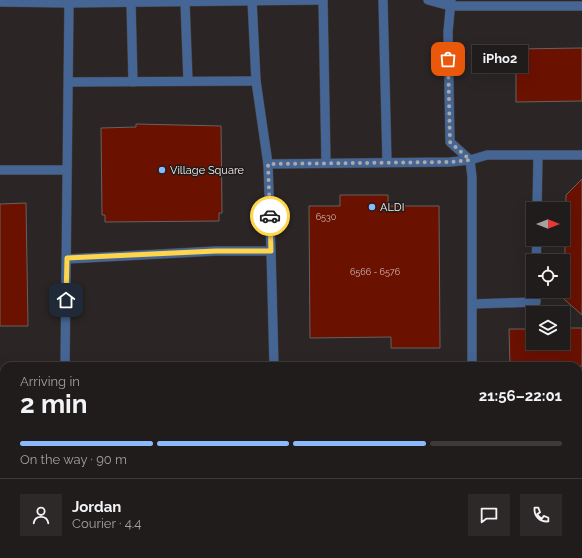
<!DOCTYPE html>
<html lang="en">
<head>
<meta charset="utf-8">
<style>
	body { margin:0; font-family:Raleway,sans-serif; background:#2d2929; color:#f1f3f6; height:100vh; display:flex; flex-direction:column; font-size:15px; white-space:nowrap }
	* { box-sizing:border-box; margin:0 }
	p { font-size:13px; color:#a2a1a3 }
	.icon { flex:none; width:22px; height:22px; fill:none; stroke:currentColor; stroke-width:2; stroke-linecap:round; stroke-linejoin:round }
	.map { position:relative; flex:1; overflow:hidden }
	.sheet { position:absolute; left:0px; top:362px; width:582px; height:196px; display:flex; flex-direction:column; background:#201c1c; border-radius:12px 12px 0 0; box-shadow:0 4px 16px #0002,0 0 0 1px #3d3a3b }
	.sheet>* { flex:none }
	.needle { width:26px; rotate:90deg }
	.fabs { position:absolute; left:526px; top:202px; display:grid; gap:8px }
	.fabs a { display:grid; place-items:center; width:44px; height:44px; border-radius:0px; background:#201c1c; box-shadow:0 4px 16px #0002,0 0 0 1px #3d3a3b; font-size:20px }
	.pin { position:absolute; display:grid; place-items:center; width:34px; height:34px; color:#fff; margin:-17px; border-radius:8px; box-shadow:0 2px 6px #0006 }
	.courier { position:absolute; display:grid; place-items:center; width:40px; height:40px; margin:-20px; border:3px solid #ffd54a; border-radius:50%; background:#fff; color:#222; box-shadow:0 1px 5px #0007 }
	.bubble { position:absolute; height:28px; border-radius:0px; background:#201c1c; box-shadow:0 4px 16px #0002,0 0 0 1px #3d3a3b; font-size:13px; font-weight:700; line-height:28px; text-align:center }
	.summary em { font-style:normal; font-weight:700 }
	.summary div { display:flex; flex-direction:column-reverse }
	.summary { display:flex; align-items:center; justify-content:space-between; height:68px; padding:0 20px }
	h1 { font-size:26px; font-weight:700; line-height:30px }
	.bar { display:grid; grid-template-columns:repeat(4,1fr); gap:6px 4px; align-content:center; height:48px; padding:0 20px }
	.bar i { height:5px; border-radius:3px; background:#3d3a3b }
	.bar .on { background:#8bbafc }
	.bar p { grid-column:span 4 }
	.line { display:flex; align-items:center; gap:10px; padding:0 20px; border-top:1px solid #3d3a3b }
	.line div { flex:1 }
	.round { display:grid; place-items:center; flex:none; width:42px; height:42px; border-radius:0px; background:#2d2929 }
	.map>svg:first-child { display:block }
	.building { fill:#6b1100; stroke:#676260 }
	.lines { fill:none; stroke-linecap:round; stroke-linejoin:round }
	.lane-casing { stroke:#474241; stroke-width:10 }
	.secondary-casing { stroke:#474241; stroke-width:11 }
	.lane { stroke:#456695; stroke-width:9 }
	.secondary { stroke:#5488d3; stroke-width:10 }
	.done { stroke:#ada9a8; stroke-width:4; stroke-dasharray:0 7.2 }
	.route { stroke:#ffd54a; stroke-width:5 }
	.poi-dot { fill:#8bbafc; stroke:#211c1b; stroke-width:1.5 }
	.labels { text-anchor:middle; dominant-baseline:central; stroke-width:3; stroke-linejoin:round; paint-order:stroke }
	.number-label { font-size:9px; fill:#d1b8b3 }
	.poi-label { font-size:11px; fill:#f3f0ef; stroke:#211c1b; text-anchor:start }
</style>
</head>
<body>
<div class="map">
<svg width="582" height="558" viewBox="0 0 582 558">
	<rect width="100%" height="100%" fill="#2b2625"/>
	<!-- building -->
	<g class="building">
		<polygon points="582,48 582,101 516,102 516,49"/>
		<polygon points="136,124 221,126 222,213 219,213 219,221 105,222 105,215 102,215 101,128 136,127"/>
		<polygon points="582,179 582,315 564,299 566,195"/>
		<polygon points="340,195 388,195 388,206 439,206 440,348 391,348 391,337 310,338 309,206 340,206"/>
		<polygon points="26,203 28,326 0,326 0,204"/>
		<polygon points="563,328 582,328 582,366 510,366 509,329 533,329 533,343 563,343"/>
	</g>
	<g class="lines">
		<!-- lane casing -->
		<g class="lane-casing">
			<g id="lane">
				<polyline points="323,0 326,163"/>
				<polyline points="383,0 387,162"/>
				<polyline points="428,0 450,6 582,6"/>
				<polyline points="451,0 448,32 450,142 470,160 472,177 472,366"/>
				<polyline points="0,2 69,3 323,0"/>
				<polyline points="131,2 133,82"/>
				<polyline points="185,2 188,81"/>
				<polyline points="69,82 256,81"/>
				<polyline points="268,164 450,162 470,160 487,155 582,155"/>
				<polyline points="0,170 66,170"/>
				<polyline points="537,209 538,156"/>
				<polyline points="271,251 274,366"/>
				<polyline points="67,259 216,251 271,251 268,164 256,81 252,0"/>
				<polyline points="536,261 537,239"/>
				<polyline points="472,304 536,302 536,291"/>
				<polyline points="65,366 69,3"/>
				<polyline points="0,381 4,381"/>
				<polyline points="578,444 582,444"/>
				<polyline points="578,484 582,484"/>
				<polyline points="50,554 54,558"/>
			</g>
		</g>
		<!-- secondary casing -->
		<g class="secondary-casing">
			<g id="secondary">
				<polyline points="578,549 582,549"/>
				<polyline points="277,558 387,554"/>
			</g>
		</g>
		<!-- lane -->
		<use href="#lane" class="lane"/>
		<!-- secondary -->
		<use href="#secondary" class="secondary"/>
	</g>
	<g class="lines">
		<!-- done -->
		<polyline class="done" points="270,216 268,164 450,162 470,160 450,142 448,59"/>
		<!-- route -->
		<polyline class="route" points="66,300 67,258 216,251 271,251 270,216"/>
	</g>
	<!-- markers -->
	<g class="poi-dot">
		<circle cx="162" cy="170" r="4"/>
		<circle cx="372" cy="207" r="4"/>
	</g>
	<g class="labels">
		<!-- number labels -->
		<g class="number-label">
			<text x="326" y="217">6530</text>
			<text x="375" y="272">6566 - 6576</text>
		</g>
		<!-- poi labels -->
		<g class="poi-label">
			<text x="170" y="170">Village Square</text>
			<text x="380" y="207">ALDI</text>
		</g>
	</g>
</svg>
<div class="fabs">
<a><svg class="needle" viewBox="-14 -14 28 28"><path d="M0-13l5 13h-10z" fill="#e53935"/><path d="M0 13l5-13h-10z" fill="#a2a1a3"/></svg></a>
<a><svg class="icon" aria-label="locate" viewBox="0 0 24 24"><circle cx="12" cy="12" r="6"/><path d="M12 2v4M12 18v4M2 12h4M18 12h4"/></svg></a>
<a><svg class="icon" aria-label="layers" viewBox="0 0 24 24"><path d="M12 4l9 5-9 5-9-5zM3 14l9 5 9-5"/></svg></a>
</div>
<div class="pin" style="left:448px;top:59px;background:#ea580c"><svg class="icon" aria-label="bag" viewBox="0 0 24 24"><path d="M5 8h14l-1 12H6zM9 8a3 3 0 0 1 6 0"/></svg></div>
<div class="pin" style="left:66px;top:300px;background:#1f2937"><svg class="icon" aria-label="home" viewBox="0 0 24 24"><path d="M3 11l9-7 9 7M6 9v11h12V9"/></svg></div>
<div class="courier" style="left:270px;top:216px"><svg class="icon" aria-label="car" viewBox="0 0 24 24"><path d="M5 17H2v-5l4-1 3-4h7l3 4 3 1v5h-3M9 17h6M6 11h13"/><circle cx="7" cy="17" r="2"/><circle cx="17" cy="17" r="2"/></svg></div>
<div class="bubble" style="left:472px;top:45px;width:56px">iPho2</div>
<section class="sheet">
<div class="summary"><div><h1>2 min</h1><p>Arriving in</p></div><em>21:56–22:01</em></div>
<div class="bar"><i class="on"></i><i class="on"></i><i class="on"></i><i></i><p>On the way · 90 m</p></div>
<div class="line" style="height:72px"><a class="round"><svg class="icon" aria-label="person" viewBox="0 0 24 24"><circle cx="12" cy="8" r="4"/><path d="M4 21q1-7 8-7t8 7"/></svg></a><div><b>Jordan</b><p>Courier · 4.4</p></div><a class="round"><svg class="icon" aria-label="chat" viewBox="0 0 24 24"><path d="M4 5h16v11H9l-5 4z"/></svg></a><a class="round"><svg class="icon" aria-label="phone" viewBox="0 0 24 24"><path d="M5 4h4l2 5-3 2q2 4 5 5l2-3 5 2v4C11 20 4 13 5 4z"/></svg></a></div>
</section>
</div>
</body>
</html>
